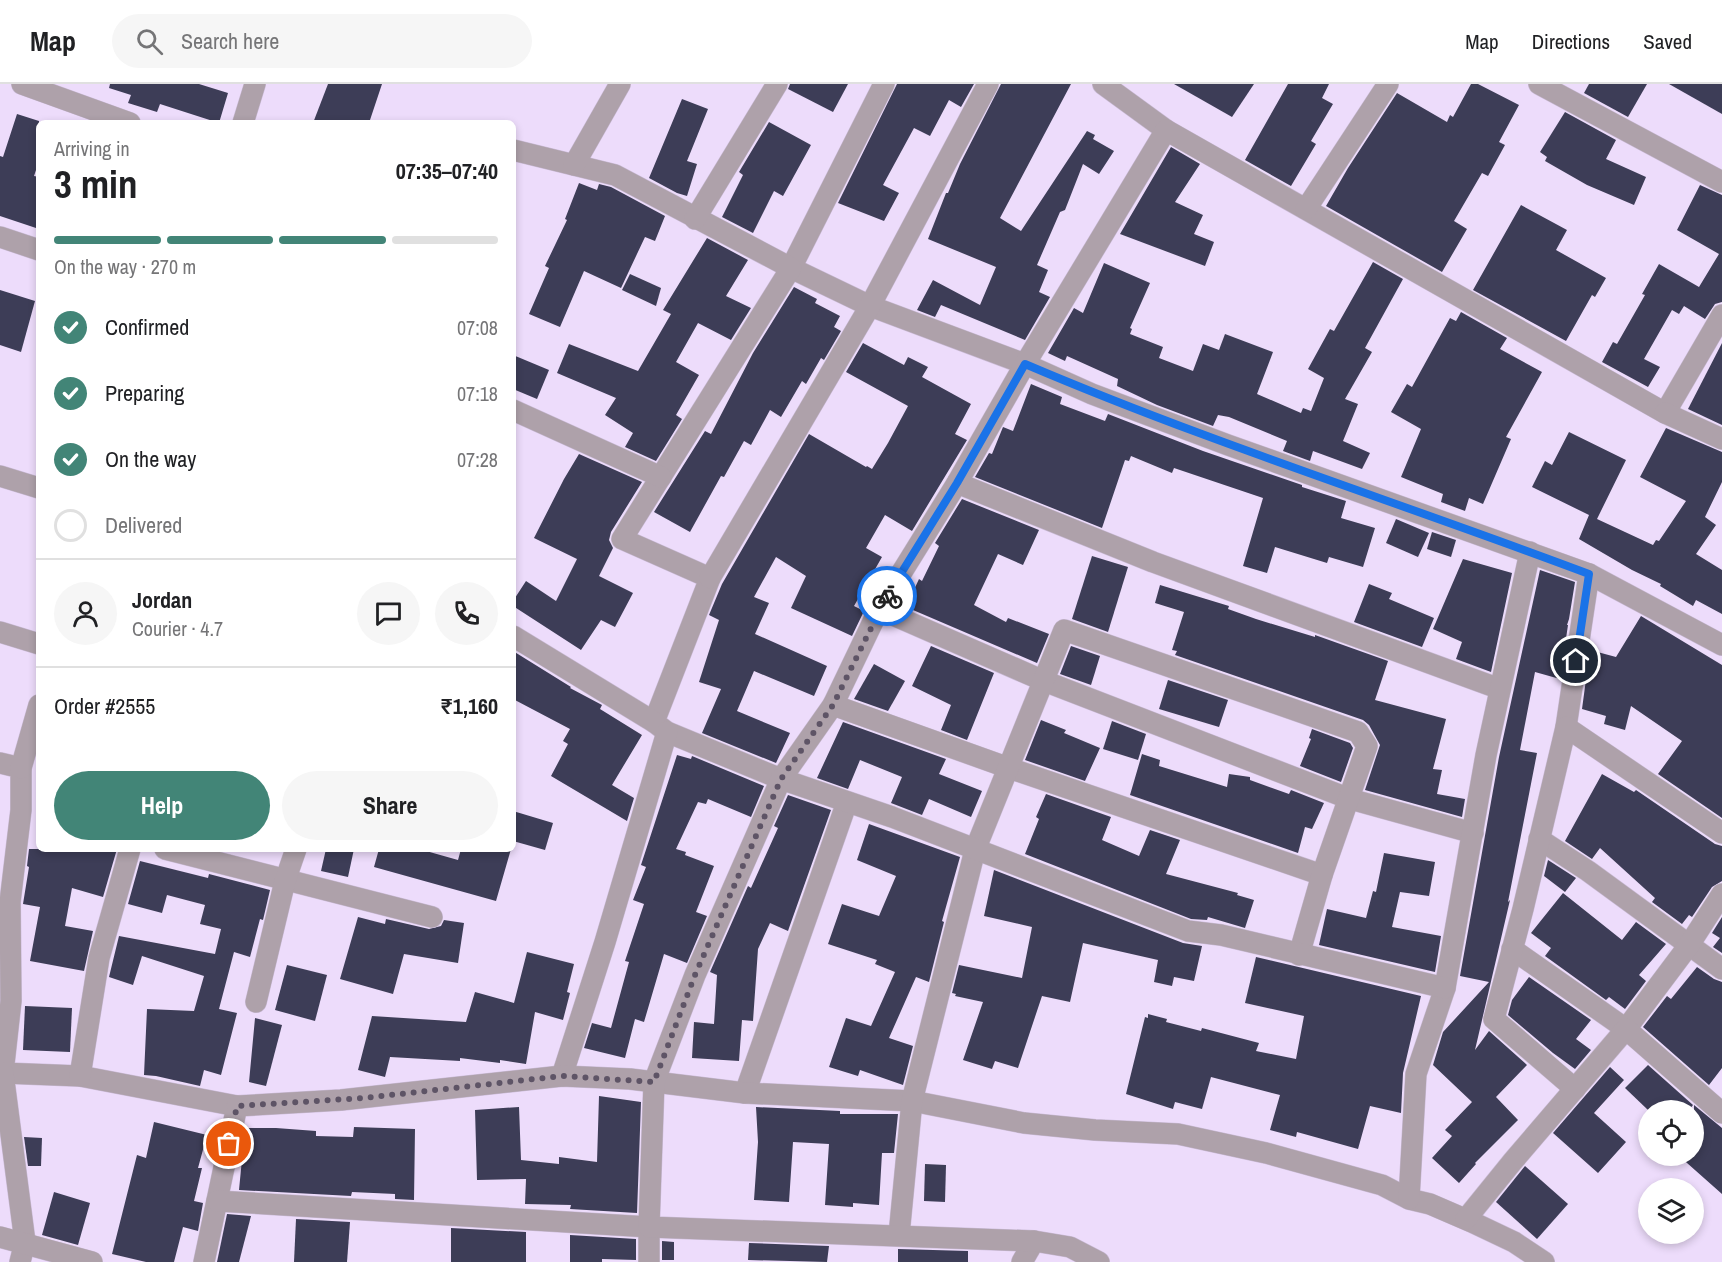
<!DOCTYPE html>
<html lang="en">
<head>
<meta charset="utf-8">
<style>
	body { margin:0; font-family:"Archivo Narrow",sans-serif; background:#f6f6f6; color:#202124; height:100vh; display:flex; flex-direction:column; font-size:22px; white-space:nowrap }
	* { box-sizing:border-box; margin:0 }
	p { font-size:20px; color:#757577 }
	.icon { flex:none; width:33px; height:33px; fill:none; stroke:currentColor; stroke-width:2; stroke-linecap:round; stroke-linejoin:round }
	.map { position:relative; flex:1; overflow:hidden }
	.side { position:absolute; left:36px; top:36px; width:480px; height:732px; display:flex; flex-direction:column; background:#fff; border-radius:9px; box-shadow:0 3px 9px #0003 }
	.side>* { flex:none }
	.controls { position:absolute; left:1638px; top:1016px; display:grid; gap:12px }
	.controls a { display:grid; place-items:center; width:66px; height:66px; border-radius:50%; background:#fff; box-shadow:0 3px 9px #0003; font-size:30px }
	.pin { position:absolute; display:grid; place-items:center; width:51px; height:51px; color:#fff; margin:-26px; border:3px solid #fff; border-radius:50%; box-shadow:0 2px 6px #0007 }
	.courier { position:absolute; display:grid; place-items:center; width:60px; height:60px; margin:-30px; border:4px solid #1a73e8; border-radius:50%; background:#fff; color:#222; box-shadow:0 2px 8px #0007 }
	.head em { font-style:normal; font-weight:700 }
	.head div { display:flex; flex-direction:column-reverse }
	.head { display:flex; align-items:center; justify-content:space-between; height:102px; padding:0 18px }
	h1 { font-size:39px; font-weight:700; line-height:45px }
	.bar { display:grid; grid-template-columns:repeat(4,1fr); gap:9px 6px; align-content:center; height:72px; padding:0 18px }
	.bar i { height:8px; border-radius:4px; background:#e0e0e0 }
	.bar .on { background:#428577 }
	.bar p { grid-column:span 4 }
	.line { display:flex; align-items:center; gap:15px; padding:0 18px; border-top:2px solid #e0e0e0 }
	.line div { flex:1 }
	.round { display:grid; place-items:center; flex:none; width:63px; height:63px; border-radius:32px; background:#f6f6f6 }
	ol { padding:0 18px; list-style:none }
	li { display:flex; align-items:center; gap:18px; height:66px }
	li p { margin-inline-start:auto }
	li .icon { padding:6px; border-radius:50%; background:#428577; color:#fff; stroke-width:4 }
	li:last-child { color:#757577 }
	li i { width:33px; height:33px; border:3px solid #e0e0e0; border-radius:50% }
	.cta { display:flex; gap:12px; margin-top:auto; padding:12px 18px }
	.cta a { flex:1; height:69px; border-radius:36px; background:#428577; color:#fff; font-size:24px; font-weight:700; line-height:69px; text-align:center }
	.cta a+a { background:#f6f6f6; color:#202124 }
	header { display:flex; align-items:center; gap:36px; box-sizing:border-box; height:84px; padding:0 30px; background:#fff; border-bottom:2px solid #e0e0e0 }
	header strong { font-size:28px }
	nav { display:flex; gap:33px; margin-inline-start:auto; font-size:21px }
	.search { width:420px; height:54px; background:#f6f6f6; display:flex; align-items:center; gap:15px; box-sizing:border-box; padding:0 21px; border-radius:33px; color:#757577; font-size:22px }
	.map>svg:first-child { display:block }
	.building { fill:#3d3d57 }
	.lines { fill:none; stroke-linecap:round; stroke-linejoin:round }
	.minor-casing { stroke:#cabbd6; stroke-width:22 }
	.minor { stroke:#aea1aa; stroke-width:21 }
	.done { stroke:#5e5466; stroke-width:6; stroke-dasharray:0 10.8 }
	.route { stroke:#1a73e8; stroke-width:8 }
</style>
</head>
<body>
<header>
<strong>Map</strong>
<div class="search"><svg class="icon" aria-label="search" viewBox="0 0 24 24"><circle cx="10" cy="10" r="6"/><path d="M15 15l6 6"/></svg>Search here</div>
<nav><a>Map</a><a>Directions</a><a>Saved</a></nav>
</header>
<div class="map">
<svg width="1722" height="1178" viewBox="0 0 1722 1178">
	<rect width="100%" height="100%" fill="#eddcfb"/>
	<!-- building -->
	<g class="building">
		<polygon points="110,0 199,0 228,9 219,39 160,20 157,28 128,19 131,11 109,4"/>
		<polygon points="328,0 382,0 369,39 313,39"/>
		<polygon points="790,0 848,0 833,28 788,5"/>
		<polygon points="897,0 974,0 961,23 949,16 930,52 914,44 883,101 899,109 884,137 838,119"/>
		<polygon points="1001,0 1071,0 1000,134 1021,147 1087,47 1095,51 1093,55 1114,67 1099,90 1083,80 1065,126 1060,128 1037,181 1048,186 1039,208 1050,213 1025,256 941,221 935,233 917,226 933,196 980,221 996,183 928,155 946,109 948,109 960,80"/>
		<polygon points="1174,0 1254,0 1232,33"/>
		<polygon points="1288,0 1329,0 1322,14 1333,20 1311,57 1316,60 1291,102 1245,76"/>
		<polygon points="1471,0 1478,0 1519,21 1499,58 1505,61 1488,92 1482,89 1454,137 1467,145 1442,188 1326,122 1348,84 1397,9 1447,38 1450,31 1453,33"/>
		<polygon points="1589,0 1647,0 1628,33 1584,9"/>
		<polygon points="1669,0 1722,0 1722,30"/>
		<polygon points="682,15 708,25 687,77 697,80 687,112 677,109 649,94"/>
		<polygon points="1565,28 1616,56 1606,75 1646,93 1634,121 1587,101 1545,77 1547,73 1540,68"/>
		<polygon points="17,30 39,37 39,77 34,92 39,93 39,145 0,132 0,72 3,73"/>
		<polygon points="769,38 811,61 783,112 774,107 753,149 722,133 743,91 739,88"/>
		<polygon points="1171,63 1200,80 1175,118 1203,131 1194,150 1214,158 1205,182 1120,150"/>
		<polygon points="579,99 597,106 599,100 611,103 665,132 655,157 645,153 621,204 584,187 560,243 529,230 549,184 545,182 567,136 565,135"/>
		<polygon points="1700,101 1722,111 1722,218 1715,220 1705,235 1684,222 1679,230 1672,226 1644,275 1660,283 1648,303 1602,278 1613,258 1617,260 1645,211 1642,210 1659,180 1699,203 1719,170 1677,146"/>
		<polygon points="1521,121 1567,146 1556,166 1606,194 1595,213 1592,211 1566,257 1473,206"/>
		<polygon points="707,154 748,176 726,212 751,224 731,256 698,239 676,278 699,291 676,331 682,335 656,377 625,363 633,349 605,331 616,314 557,289 569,260 638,287 671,230 663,226"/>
		<polygon points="1373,178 1403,195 1365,264 1372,268 1345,315 1358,320 1343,357 1370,369 1362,385 1313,367 1310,377 1283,367 1287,357 1229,333 1218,331 1213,342 1157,321 1117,302 1118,295 1067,272 1065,277 1048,269 1074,224 1083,229 1104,179 1150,199 1130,244 1132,245 1130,250 1163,263 1159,274 1193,287 1203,260 1219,266 1225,250 1273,268 1257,310 1301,329 1303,324 1311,327 1324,294 1308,285 1330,245 1334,247"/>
		<polygon points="630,190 661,204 656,222 622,206"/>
		<polygon points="794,203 817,215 815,219 840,232 834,243 841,247 824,276 821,274 806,300 802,297 781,333 770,326 751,361 744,357 724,393 721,392 690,448 654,428 705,347 711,350 753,269"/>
		<polygon points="0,206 35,217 21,268 0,261"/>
		<polygon points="1461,228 1507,254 1500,265 1542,288 1506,353 1511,355 1483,420 1469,414 1465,427 1441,418 1443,410 1401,393 1421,345 1391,328 1407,300 1412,303 1450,234 1456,237"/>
		<polygon points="863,259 904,281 908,273 928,283 922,293 971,320 955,350 967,356 912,447 885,431 866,464 882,473 854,522 864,527 852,552 791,524 806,492 776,473 754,513 769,519 755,550 827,582 814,612 754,587 737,627 790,649 776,679 702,649 721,605 699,598 719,536 709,531 722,500 809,350 866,383 867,382 872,385 888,359 908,322 846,288"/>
		<polygon points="1722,259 1722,341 1688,325"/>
		<polygon points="513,271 549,286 537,315 513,305"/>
		<polygon points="1031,300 1062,313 1060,320 1105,337 1108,330 1203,367 1302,401 1302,403 1346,417 1341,434 1375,444 1363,483 1329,473 1327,479 1275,463 1267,489 1243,482 1263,414 1174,384 1172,389 1131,372 1129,377 1125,376 1102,444 975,393 989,369 992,370 1003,343 1013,347"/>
		<polygon points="1666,344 1722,368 1722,398 1705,433 1716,441 1696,470 1722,486 1722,530 1696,516 1693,522 1660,502 1661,500 1632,486 1579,455 1589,431 1532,403 1545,377 1552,381 1569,348 1626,376 1597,435 1653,461 1656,456 1659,457 1686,417 1640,393"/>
		<polygon points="579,370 642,398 611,448 609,456 613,464 599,492 633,509 615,543 601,536 581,566 513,522 513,517 526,497 556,517 577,475 534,454 564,395"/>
		<polygon points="962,415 1039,446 1023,481 998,470 974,521 1006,538 1008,534 1049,550 1037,579 906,523 919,495 922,497 939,462 935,459"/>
		<polygon points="1396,435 1429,449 1418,473 1386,459"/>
		<polygon points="1432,448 1456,456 1451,473 1427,465"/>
		<polygon points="1092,472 1128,483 1108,548 1072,535"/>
		<polygon points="1463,475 1512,489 1491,588 1456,575 1462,558 1433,545"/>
		<polygon points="1540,486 1575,498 1569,535 1567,541 1568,541 1560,595 1535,588 1520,666 1537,669 1508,818 1510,816 1475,966 1489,947 1527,981 1496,1013 1518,1036 1475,1079 1476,1080 1459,1099 1432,1074 1452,1052 1445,1046 1472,1018 1433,981 1443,948 1489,898 1460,892 1499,673"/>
		<polygon points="1369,500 1392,509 1389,515 1434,534 1422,563 1354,538"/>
		<polygon points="1160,501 1229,522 1228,525 1256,535 1315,553 1315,551 1388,577 1375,616 1446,635 1433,685 1442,686 1437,710 1465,715 1462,733 1365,706 1380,661 1369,641 1363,636 1175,571 1177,567 1172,566 1184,528 1155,519"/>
		<polygon points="1641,532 1722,581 1722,734 1658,690 1682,657 1631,622 1625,646 1604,640 1606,632 1582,625 1590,566 1616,573"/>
		<polygon points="931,562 994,589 967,656 941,646 951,621 912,602"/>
		<polygon points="1071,562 1100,572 1091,601 1060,590"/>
		<polygon points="513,567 571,603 570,604 602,621 600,625 642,651 612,701 634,714 627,737 551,692 568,660 563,657 570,645 513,615"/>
		<polygon points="874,580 905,597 888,627 854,615"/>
		<polygon points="1168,596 1228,616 1219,643 1159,625"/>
		<polygon points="1041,636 1066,646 1064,649 1100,664 1085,697 1025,676"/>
		<polygon points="1112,637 1146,650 1138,676 1103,665"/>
		<polygon points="843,638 946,675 939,690 982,707 971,733 929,715 922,731 891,719 902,693 860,676 848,705 817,694"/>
		<polygon points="1312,645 1350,659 1353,664 1341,698 1300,682 1311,655 1309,654"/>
		<polygon points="1142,670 1160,676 1159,682 1227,703 1229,690 1250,693 1250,696 1289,710 1291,706 1324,719 1312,745 1305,743 1298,769 1130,711"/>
		<polygon points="677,671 691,675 692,672 764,702 751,733 708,715 706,720 698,718 676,765 686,768 685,771 714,782 696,828 707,832 687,879 664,870 644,938 635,935 625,974 584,964 592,939 611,944 629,878 625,877 644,820 633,816 646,783 641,781"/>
		<polygon points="1602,690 1634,708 1636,706 1715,760 1722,762 1722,797 1712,803 1692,833 1689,831 1682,840 1652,818 1655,814 1600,764 1592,775 1565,757"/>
		<polygon points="1046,710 1111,733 1102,756 1139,772 1150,746 1180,756 1166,790 1238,809 1237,811 1254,816 1245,844 1208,833 1207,836 1191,835 1025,770 1039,735 1036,733"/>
		<polygon points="788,711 831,726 789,844 788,847 770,839 758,865 753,937 742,936 739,977 692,974 694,938 714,940 717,891 710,888 748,802 751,804 778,744 774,742"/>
		<polygon points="513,727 553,739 545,766 513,757"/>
		<polygon points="869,740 960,773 942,837 944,838 929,898 916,893 889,954 913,962 903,1001 860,986 858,992 829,983 846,934 871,942 895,888 875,880 877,876 828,860 842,820 879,832 896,792 857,776"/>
		<polygon points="29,765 117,765 103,813 72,804 65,842 93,847 84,887 30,877 40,823 23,820 29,783 27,782"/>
		<polygon points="326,765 354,765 348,793 321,787"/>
		<polygon points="379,765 419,765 458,776 461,765 511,765 496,817 374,783"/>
		<polygon points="1384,769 1435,778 1429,812 1400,808 1392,843 1441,852 1435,888 1319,861 1327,825 1366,834 1373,807 1376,808"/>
		<polygon points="1548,776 1576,794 1565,808 1544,792"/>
		<polygon points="140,777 208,794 209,790 270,806 263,836 260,835 250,873 234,868 219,925 237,929 221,991 204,986 200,1002 156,992 144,991 147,925 194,927 204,892 142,872 133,901 109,893 119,852 215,870 221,845 200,840 205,821 167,811 162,829 128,820"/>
		<polygon points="994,786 1183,859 1202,862 1194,897 1174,893 1172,902 1154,898 1158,876 1083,859 1070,918 1042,912 1018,984 995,977 992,985 963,976 983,918 955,912 956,910 952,909 959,881 1022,894 1032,843 984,832"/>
		<polygon points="1563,809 1622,856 1636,838 1666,860 1639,891 1646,897 1625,925 1609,913 1606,916 1545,872 1551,864 1531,849"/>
		<polygon points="358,833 385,840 386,835 429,845 441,842 444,836 464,839 458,879 404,870 393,910 340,895"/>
		<polygon points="1722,833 1722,869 1713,863 1720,854 1712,849"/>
		<polygon points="527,868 574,880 567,908 570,909 563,936 535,928 526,980 500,976 500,979 460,974 460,977 390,973 385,993 358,986 372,932 466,938 475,908 514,919"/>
		<polygon points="1256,873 1421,912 1403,989 1401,1029 1370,1022 1358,1065 1297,1048 1296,1053 1270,1046 1280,1011 1211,993 1202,1025 1175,1018 1173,1025 1126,1010 1145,933 1148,934 1148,930 1167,935 1166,938 1201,947 1202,944 1259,959 1256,967 1296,975 1304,932 1245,919"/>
		<polygon points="287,881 327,891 315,937 275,926"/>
		<polygon points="1697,883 1714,895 1722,898 1722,984 1709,1001 1643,943 1667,912 1671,915"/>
		<polygon points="1529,893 1591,936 1576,955 1591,966 1575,985 1553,969 1508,931 1512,916"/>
		<polygon points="25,922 72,924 70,968 23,966"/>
		<polygon points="255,934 282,941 266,1002 249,998"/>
		<polygon points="1648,981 1693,1021 1689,1026 1648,1026 1625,1004"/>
		<polygon points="1610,983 1624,996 1594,1029 1626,1058 1598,1089 1553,1049"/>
		<polygon points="599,1012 641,1018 637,1129 570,1125 571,1121 525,1120 526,1095 477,1096 475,1026 519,1023 521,1076 559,1080 559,1073 597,1078"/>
		<polygon points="1694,1021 1722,1044 1722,1110 1678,1071 1694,1071"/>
		<polygon points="756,1023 840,1027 840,1030 898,1030 894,1069 882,1069 879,1121 853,1119 853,1123 825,1121 829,1060 793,1058 789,1118 754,1116 758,1058"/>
		<polygon points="154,1038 207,1051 198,1084 202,1084 194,1117 203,1119 198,1147 183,1143 174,1178 146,1178 112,1170 137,1071 146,1074"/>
		<polygon points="354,1043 415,1045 414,1116 395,1115 395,1110 352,1108 351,1112 239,1106 245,1044 276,1044 316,1047 316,1052 353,1053"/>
		<polygon points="24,1053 42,1054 41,1082 28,1082"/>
		<polygon points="925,1080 946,1081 945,1118 924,1117"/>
		<polygon points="1525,1082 1568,1120 1537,1155 1496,1118"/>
		<polygon points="54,1108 90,1119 78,1161 42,1151"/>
		<polygon points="227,1130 251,1132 239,1178 217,1178"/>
		<polygon points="296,1135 350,1138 347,1178 294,1178"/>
		<polygon points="451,1144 526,1148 526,1178 451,1178"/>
		<polygon points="570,1151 636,1155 636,1176 602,1175 602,1178 570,1178"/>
		<polygon points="662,1157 674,1158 674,1176 662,1176"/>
		<polygon points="749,1159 829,1162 827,1178 748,1176"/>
		<polygon points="898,1165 968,1167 968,1178 898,1178"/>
	</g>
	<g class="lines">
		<!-- minor casing -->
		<g class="minor-casing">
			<g id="minor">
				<polyline points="22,0 130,39"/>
				<polyline points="884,0 791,184 870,222 1025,280 1092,310 1228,361 1589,490 1722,561"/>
				<polyline points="1103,0 1166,46"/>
				<polyline points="1539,0 1722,98"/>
				<polyline points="243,39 255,0"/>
				<polyline points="513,66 615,91 791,184 622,455 710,494 654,638 667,648 781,695 833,621 879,525 957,399 1025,280 1166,46 1665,329 1722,231"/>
				<polyline points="574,81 620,0"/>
				<polyline points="1306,125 1388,0"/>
				<polyline points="695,135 777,0"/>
				<polyline points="0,153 39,166"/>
				<polyline points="513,326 661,393"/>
				<polyline points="1665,329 1722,355"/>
				<polyline points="0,392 39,404"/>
				<polyline points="957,399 1153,478 1500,605"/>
				<polyline points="710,494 870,222 988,0"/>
				<polyline points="879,525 1044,597 1350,715 1473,749"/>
				<polyline points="0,548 39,560"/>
				<polyline points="513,552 654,638"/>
				<polyline points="833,621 1009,684 1322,791"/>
				<polyline points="1566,643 1589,490"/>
				<polyline points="0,679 21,684 21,726 10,818 11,917 3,989 80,992 237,1022 204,1178"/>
				<polyline points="21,684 39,621"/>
				<polyline points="1539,755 1588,787 1722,885"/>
				<polyline points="165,765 432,833"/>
				<polyline points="1512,865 1626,945 1689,861 1722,810"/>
				<polyline points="256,918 285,797 296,765"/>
				<polyline points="0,989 3,989 25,1158 20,1178"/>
				<polyline points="80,992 99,874 130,765"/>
				<polyline points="562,992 605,858 667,648"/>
				<polyline points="1575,1005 1494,935 1523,825 1566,643 1722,749"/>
				<polyline points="745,1009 847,718"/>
				<polyline points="237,1022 341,1016 562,992 630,995 745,1009 912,1017 1024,1039 1095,1046 1178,1050 1266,1069 1382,1101 1409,1115 1430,1120 1474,1139 1514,1158 1544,1178"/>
				<polyline points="1409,1115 1416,990 1445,904 1486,671 1530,468"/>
				<polyline points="217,1117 649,1143 649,1178"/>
				<polyline points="1466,1135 1513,1077 1626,945 1722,1029"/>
				<polyline points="899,1151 912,1017 975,766 1064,546 1358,648 1367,662 1322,791 1299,871"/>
				<polyline points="0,1153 92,1178"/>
				<polyline points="1022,1178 1034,1157"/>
				<polyline points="1099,1178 1070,1163 1034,1157 649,1143 654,998 695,891 781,695 892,733 1188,847 1221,851 1445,904"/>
			</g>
		</g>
		<!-- minor -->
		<use href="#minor" class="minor"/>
	</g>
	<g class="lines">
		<!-- done -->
		<polyline class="done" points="229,1060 237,1022 364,1014 562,992 654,998 695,891 781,695 833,621 887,512"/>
		<!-- route -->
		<path class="route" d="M887 512 957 399 1025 280C1210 359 1401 419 1589 490L1576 577"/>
	</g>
</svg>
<div class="controls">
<a><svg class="icon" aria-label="locate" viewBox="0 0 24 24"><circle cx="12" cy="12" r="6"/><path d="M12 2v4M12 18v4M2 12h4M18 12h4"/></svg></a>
<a><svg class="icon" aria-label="layers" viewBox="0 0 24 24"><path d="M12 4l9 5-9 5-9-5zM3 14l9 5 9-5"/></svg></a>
</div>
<div class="pin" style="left:229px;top:1060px;background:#ea580c"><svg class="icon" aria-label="bag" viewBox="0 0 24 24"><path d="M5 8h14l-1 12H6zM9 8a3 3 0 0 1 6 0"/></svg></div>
<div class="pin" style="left:1576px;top:577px;background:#1f2937"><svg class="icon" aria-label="home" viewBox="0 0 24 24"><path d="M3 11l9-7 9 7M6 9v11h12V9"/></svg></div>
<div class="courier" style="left:887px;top:512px"><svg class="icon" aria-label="bike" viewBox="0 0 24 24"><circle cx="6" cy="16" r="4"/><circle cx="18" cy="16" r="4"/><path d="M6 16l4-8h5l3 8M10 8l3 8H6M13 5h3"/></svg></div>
<section class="side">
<div class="head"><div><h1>3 min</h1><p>Arriving in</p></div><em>07:35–07:40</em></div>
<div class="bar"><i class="on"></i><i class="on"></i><i class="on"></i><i></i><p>On the way · 270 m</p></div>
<ol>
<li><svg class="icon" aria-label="check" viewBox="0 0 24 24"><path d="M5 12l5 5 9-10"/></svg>Confirmed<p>07:08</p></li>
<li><svg class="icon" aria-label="check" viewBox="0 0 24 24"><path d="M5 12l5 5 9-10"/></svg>Preparing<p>07:18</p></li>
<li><svg class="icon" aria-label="check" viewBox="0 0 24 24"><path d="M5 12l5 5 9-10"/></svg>On the way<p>07:28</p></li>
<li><i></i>Delivered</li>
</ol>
<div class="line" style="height:108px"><a class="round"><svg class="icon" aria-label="person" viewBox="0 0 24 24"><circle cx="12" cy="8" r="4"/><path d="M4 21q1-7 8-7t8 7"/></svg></a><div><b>Jordan</b><p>Courier · 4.7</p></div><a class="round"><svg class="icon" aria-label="chat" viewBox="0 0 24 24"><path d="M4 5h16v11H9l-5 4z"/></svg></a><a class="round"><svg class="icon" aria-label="phone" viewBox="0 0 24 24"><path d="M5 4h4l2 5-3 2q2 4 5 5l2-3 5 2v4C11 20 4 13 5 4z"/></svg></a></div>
<div class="line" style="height:78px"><div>Order #2555</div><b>₹1,160</b></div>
<div class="cta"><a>Help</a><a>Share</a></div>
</section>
</div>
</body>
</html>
